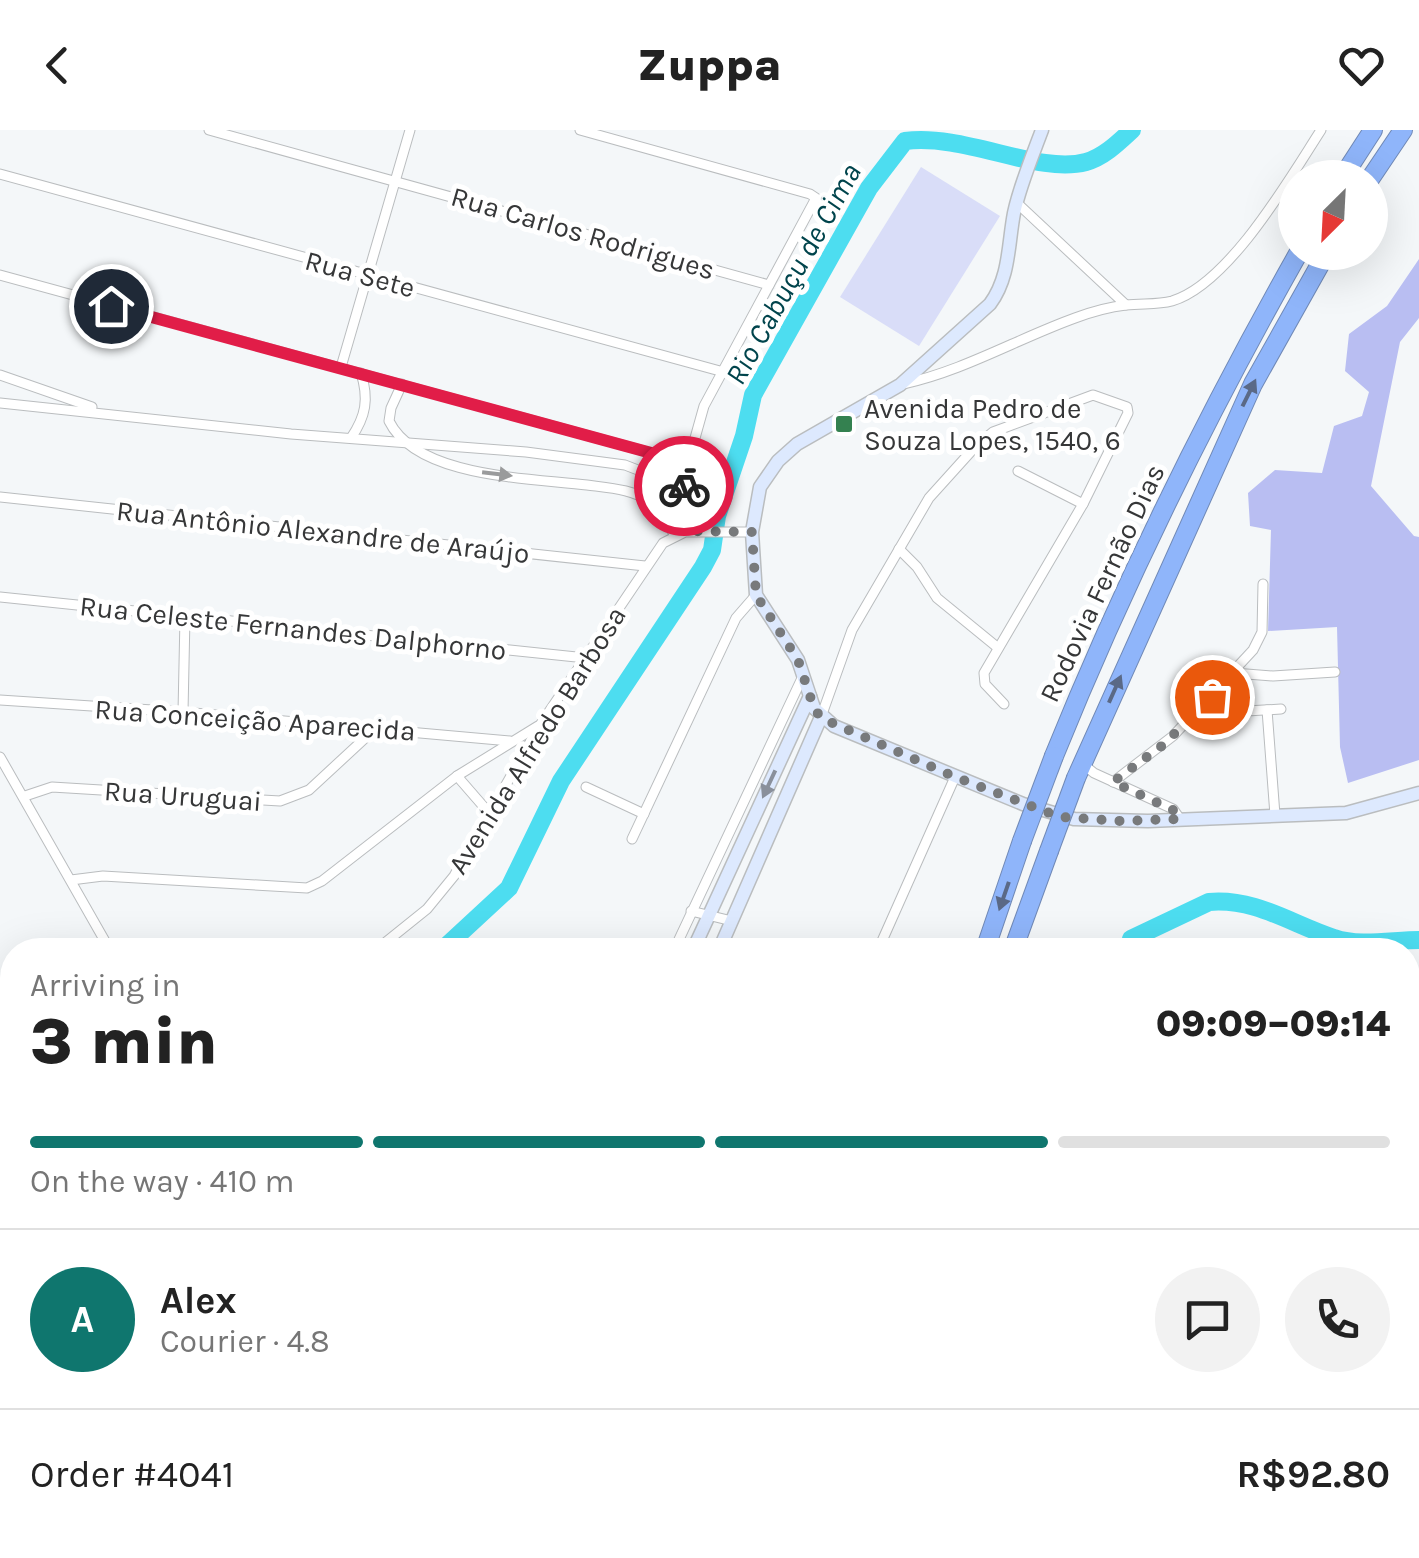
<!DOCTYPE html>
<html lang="en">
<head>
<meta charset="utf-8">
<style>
	body { margin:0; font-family:Karla,sans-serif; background:#f2f2f2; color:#222; height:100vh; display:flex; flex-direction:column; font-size:38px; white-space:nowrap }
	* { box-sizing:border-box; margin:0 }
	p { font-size:32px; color:#767676 }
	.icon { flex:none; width:55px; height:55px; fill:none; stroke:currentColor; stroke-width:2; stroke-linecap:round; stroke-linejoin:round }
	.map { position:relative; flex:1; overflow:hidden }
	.side { position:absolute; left:0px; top:808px; width:1420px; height:622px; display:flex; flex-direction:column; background:#fff; border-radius:40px 40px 0 0; box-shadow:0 10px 40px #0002 }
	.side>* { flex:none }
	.needle { width:65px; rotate:204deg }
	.fabs { position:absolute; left:1278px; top:30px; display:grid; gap:20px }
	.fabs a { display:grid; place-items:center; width:110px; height:110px; border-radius:50%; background:#fff; box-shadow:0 10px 40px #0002; font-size:50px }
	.pin { position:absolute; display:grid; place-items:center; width:85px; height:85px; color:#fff; margin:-42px; border:5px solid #fff; border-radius:50%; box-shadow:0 2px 10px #0007 }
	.courier { position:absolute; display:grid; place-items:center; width:100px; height:100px; margin:-50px; border:8px solid #e11d48; border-radius:50%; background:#fff; color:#222; box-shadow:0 2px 12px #0007 }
	.head em { font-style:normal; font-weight:800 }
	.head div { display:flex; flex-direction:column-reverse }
	.head { display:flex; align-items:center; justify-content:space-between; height:170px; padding:0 30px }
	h1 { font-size:65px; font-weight:800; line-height:75px }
	.bar { display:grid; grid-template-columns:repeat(4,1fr); gap:15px 10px; align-content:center; height:120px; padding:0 30px }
	.bar i { height:12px; border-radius:8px; background:#e0e0e0 }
	.bar .current { background:#0f766e }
	.bar p { grid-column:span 4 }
	.line { display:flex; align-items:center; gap:25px; padding:0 30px; border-top:2px solid #e0e0e0 }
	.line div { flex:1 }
	.round { display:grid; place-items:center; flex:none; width:105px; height:105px; border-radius:52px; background:#f2f2f2 }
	header { display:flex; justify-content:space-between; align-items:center; height:130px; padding:0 30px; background:#fff; font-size:45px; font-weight:800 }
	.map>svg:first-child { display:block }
	.green { fill:#d9ddf8 }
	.forest { fill:#b9bef2 }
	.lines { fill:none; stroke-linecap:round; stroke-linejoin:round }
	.river { stroke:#4dddf0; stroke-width:18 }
	.street-casing { stroke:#babdbf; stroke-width:11 }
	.secondary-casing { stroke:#babdbf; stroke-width:15 }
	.highway-casing { stroke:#7089b6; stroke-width:20 }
	.street { stroke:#fff; stroke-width:9 }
	.secondary { stroke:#dde9fe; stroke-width:12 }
	.highway { stroke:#8fb5fa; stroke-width:18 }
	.highway-bridge-casing { stroke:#7089b6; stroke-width:20; stroke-linecap:butt }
	.highway-bridge { stroke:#8fb5fa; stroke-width:18 }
	.oneway { fill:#5a6986 }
	.oneway2 { fill:#9a9b9c }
	.oneway3 { fill:#8a909b }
	.done { stroke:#787a7c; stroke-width:10; stroke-dasharray:0 18 }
	.route { stroke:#e11d48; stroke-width:12 }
	.poi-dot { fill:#348150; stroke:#fff; stroke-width:4 }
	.labels { text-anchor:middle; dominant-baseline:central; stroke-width:10; stroke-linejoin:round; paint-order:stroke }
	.street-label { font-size:28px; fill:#363738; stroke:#fff }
	.poi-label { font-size:28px; fill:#363738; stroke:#fff; text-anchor:start }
	.water-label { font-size:30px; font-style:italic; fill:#00444c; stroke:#fff }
</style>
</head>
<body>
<header><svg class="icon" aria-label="back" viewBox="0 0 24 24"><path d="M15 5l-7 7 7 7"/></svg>Zuppa<svg class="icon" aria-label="heart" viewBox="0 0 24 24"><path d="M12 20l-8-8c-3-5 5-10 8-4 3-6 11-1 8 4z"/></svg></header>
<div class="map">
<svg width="1419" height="1428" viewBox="0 0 1419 1428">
	<rect width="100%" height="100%" fill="#f4f7f9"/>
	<!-- green -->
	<polygon class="green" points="921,37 1000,86 919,216 840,167"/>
	<!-- forest -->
	<polygon class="forest" points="1419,129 1419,188 1400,212 1371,356 1414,406 1419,407 1419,630 1348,653 1340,617 1337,497 1268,501 1271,400 1250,396 1248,363 1275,340 1322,343 1334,296 1362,286 1369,262 1345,241 1349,204 1387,176"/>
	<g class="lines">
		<!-- river -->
		<g class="river">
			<path d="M1131 809 1209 772C1256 768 1291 794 1334 808 1359 817 1393 810 1419 810"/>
			<path d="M442 820 509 758 561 651 703 437 712 420 717 386 744 306 753 265 869 58 905 11C965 3 1038 45 1086 32 1104 27 1119 12 1132 0"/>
			<polyline points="621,1428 622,1418"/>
		</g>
		<!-- street casing -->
		<g class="street-casing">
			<g id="street">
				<polyline points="209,0 769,155"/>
				<polyline points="580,0 810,64 816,68 704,276 688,333 684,358 689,401"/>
				<polyline points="0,44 720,241"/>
				<polyline points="1017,73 1126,175"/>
				<polyline points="0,145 688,333"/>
				<polyline points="341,237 410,0"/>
				<polyline points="0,245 92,277"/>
				<path d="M402 254 391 278 389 291C417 348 531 348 587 355 610 358 633 359 653 373 664 380 669 393 674 405"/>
				<path d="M903 254C963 241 1017 209 1075 188 1091 182 1109 177 1126 175 1142 173 1157 175 1172 171 1229 154 1290 48 1321 0"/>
				<polyline points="0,273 291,304 526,322 625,335 684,358"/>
				<path d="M351 308C366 286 369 269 361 243"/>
				<polyline points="1018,341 1083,374"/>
				<polyline points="0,367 645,436"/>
				<polyline points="899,419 917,437 937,468 997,517"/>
				<polyline points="0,467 586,528"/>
				<polyline points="1234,543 1273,546 1335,542"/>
				<polyline points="0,570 183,582 510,611"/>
				<polyline points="1205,574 1247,581 1281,579"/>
				<polyline points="1267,580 1275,685"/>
				<polyline points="183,582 185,487"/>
				<polyline points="821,587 852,500 929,368 975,317 993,302 1093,265 1127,277 1128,283 1083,374 984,543 985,554 1004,574"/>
				<polyline points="0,627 110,820"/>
				<polyline points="1084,635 1094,643 1173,679 1180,689"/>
				<polyline points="457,646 490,684"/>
				<polyline points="1113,652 1173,606 1253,520 1262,502 1263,454"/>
				<polyline points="586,657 644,684"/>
				<polyline points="25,666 52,657 280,671 309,660 376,598"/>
				<polyline points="632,709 736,488 756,465"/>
				<polyline points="71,750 103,746 307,758 322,751 457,646 538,596"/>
				<polyline points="691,781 732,791"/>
				<polyline points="376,820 427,779 454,746 540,595 663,413 685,402 752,402"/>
				<polyline points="674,820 803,546"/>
				<polyline points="878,820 955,647"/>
				<polyline points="0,877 12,890"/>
				<polyline points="1408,895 1419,896"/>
				<polyline points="1408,913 1419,916"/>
				<polyline points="1408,970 1419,964"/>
				<polyline points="0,1010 12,1005"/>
				<polyline points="1408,1101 1419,1095"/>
				<polyline points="0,1105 12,1100"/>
				<polyline points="1408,1158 1419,1152"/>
				<polyline points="0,1195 12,1190"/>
				<polyline points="0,1284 12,1279"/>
				<polyline points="1408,1288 1418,1307"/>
				<polyline points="1408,1395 1419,1403"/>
				<polyline points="1184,1418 1196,1428"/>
				<polyline points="86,1428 111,1418"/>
				<polyline points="255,1428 260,1418"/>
				<polyline points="1210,1428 1212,1418"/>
				<polyline points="1284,1428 1286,1418"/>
			</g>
		</g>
		<!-- secondary casing -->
		<g class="secondary-casing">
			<g id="secondary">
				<path d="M1042 0C1032 27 1020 55 1014 83 1008 114 1010 147 990 174L900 255 797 314 778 331 760 357 752 402 756 465 798 530 814 578 834 596 1023 674 1074 689 1148 691 1346 683 1419 663"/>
				<polyline points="693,820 810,566"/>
				<polyline points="719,820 821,587"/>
				<polyline points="316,1428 339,1418"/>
				<polyline points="783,1428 784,1418"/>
			</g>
		</g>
		<!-- highway casing -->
		<g class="highway-casing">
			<g id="highway">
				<polyline points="1342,48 1373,0"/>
				<polyline points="1370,49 1403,0"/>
				<path d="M1054 626C1124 453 1207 285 1299 122"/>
				<polyline points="1076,648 1253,254 1327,122"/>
				<polyline points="985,820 1022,711"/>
				<polyline points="1013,820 1049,721"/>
				<polyline points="833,1428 835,1418"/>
				<polyline points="857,1428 859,1418"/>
			</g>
		</g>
		<!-- street -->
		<use href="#street" class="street"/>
		<!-- secondary -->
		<use href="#secondary" class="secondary"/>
		<!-- highway -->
		<use href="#highway" class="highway"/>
		<!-- highway-bridge casing -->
		<g class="highway-bridge-casing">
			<g id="highway-bridge">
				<polyline points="1022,711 1054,626"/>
				<polyline points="1049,721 1076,648"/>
			</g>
		</g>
		<!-- highway-bridge -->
		<use href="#highway-bridge" class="highway-bridge"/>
	</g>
	<!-- one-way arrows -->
	<defs><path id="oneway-solid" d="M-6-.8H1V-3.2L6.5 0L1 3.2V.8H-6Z" transform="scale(2.5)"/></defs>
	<g class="oneway">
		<use href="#oneway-solid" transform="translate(1249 263) rotate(-64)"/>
		<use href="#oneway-solid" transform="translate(1115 559) rotate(-66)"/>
		<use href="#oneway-solid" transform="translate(1004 766) rotate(109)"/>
	</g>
	<use class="oneway2" href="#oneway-solid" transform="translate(497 344) rotate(7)"/>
	<use class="oneway3" href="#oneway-solid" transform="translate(769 654) rotate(115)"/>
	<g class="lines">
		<!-- done -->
		<polyline class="done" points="684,356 689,401 752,402 756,465 798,530 814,578 821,588 955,647 1060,687 1121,691 1180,689 1173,680 1113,652 1163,615 1212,567"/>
		<!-- route -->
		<polyline class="route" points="111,176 688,333 684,356"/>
	</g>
	<!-- markers -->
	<rect class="poi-dot" x="834" y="284" width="20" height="20" rx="5"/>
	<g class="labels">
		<!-- street labels -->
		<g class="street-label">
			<text transform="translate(583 103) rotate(16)">Rua Carlos Rodrigues</text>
			<text transform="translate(360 144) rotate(15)">Rua Sete</text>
			<text transform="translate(323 402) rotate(6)">Rua Antônio Alexandre de Araújo</text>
			<text transform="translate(1102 453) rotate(-65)">Rodovia Fernão Dias</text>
			<text transform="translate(293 498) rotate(6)">Rua Celeste Fernandes Dalphorno</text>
			<text transform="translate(255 590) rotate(4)">Rua Conceição Aparecida</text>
			<text transform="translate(537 610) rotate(-58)">Avenida Alfredo Barbosa</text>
			<text transform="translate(183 666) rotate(4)">Rua Uruguai</text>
		</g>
		<!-- poi labels -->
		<g class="poi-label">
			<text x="864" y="278">Avenida Pedro de<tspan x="864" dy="32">Souza Lopes, 1540, 6</tspan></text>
		</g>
		<!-- water labels -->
		<g class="water-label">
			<text transform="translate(793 144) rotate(-61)">Rio Cabuçu de Cima</text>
		</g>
	</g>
</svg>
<div class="fabs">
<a><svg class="needle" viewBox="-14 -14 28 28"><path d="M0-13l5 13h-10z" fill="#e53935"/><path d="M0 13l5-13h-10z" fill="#767676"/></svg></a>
</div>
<div class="pin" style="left:1212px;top:567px;background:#ea580c"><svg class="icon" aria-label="bag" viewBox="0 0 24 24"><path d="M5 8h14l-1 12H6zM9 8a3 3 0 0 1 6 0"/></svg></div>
<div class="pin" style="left:111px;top:176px;background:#1f2937"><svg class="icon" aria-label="home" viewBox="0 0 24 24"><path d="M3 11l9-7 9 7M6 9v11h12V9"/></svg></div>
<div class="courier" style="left:684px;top:356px"><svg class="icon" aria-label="bike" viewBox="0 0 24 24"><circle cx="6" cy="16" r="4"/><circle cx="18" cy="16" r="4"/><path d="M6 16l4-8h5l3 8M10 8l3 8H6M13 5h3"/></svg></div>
<section class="side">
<div class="head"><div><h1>3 min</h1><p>Arriving in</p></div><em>09:09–09:14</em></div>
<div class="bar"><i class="current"></i><i class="current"></i><i class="current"></i><i></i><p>On the way · 410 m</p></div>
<div class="line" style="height:180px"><b class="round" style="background:#0f766e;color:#fff">A</b><div><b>Alex</b><p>Courier · 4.8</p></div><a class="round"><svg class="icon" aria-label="chat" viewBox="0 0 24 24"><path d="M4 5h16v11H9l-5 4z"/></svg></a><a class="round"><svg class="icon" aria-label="phone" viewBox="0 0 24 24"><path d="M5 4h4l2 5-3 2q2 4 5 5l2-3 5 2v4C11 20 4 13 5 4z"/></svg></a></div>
<div class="line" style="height:130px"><div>Order #4041</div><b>R$92.80</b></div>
</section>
</div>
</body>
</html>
